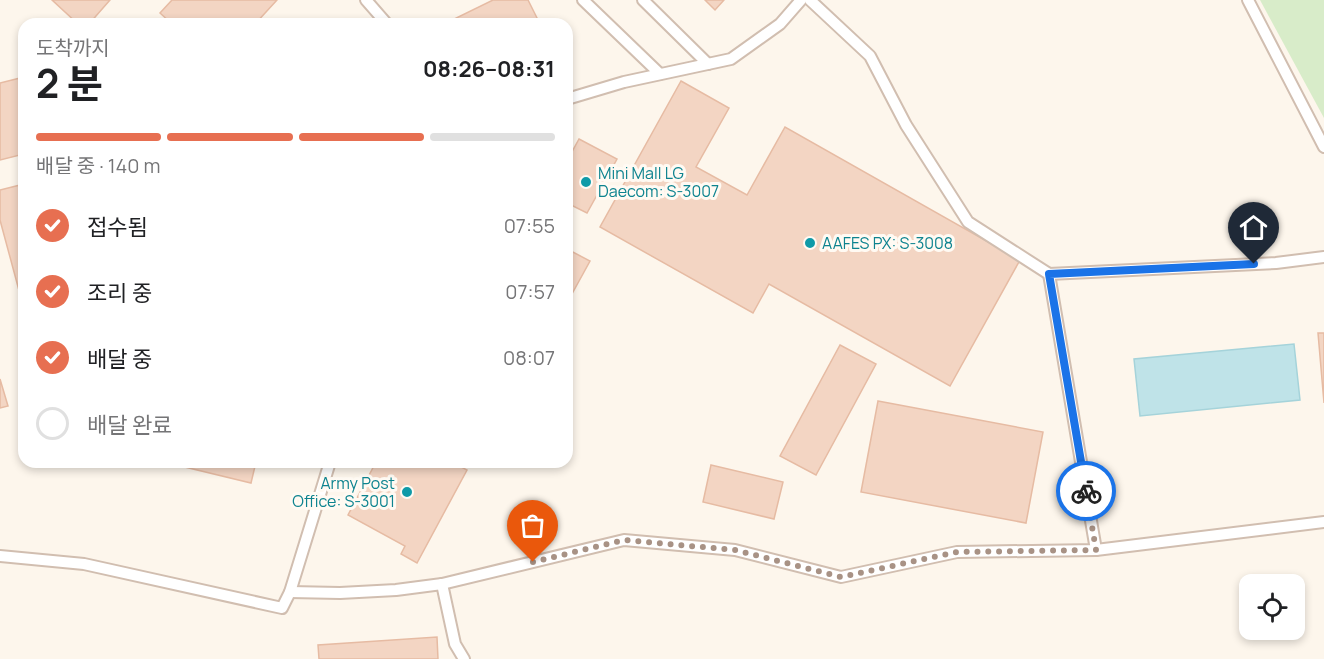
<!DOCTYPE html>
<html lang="ko">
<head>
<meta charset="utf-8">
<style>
	body { margin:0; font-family:Manrope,"Noto Sans KR",sans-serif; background:#f2f2f2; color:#202124; height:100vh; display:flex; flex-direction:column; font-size:22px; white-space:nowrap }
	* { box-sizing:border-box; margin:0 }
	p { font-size:20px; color:#757577 }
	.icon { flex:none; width:33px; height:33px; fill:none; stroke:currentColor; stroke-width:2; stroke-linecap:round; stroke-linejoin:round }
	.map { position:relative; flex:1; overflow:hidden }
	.details { position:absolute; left:18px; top:18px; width:555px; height:450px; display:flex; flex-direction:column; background:#fff; border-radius:18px; box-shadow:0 3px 9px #0003 }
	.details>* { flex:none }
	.controls { position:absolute; left:1239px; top:574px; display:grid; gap:12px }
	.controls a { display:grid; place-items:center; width:66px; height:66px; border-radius:12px; background:#fff; box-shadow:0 3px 9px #0003; font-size:30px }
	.pin { position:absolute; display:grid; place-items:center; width:51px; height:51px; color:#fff; margin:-62px -26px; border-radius:50% 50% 50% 0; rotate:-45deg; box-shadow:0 0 6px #0007 }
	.pin .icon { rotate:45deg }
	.courier { position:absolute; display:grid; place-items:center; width:60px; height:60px; margin:-30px; border:4px solid #1a73e8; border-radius:50%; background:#fff; color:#222; box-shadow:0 2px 8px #0007 }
	.head em { font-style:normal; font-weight:700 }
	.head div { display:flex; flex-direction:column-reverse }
	.head { display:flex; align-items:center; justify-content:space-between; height:102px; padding:0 18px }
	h1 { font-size:39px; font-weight:700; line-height:45px }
	.bar { display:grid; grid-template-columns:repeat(4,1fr); gap:9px 6px; align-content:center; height:72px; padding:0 18px }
	.bar i { height:8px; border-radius:4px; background:#e0e0e0 }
	.bar .on { background:#e76f51 }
	.bar p { grid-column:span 4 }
	ol { padding:0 18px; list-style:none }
	li { display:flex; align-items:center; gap:18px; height:66px }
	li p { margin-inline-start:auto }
	li .icon { padding:6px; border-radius:50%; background:#e76f51; color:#fff; stroke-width:4 }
	li:last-child { color:#757577 }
	li i { width:33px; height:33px; border:3px solid #e0e0e0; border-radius:50% }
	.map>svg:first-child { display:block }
	.green { fill:#d8ecc9 }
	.water { fill:#bfe3e8; stroke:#a5d3da; stroke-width:1.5 }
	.building { fill:#f3d5c3; stroke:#e6bba3; stroke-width:1.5 }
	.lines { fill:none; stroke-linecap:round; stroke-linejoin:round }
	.lane-casing { stroke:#d1beb0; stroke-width:14 }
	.lane { stroke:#fff; stroke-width:10 }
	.done { stroke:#a89285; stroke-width:6; stroke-dasharray:0 10.8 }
	.route { stroke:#1a73e8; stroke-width:8 }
	.culture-dot { fill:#0f9aa8; stroke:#fffaf3; stroke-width:2 }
	.labels { text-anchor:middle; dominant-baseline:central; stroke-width:6; stroke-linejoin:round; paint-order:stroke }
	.culture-label { font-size:16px; fill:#0d838f; stroke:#fffaf3; text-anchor:start }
</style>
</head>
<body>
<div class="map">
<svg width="1324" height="659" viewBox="0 0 1324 659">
	<rect width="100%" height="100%" fill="#fdf6ec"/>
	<!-- green -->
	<polygon class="green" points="1260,0 1324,0 1324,118"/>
	<!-- water -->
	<polygon class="water" points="1294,344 1300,400 1140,416 1134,359"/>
	<!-- building -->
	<g class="building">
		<polygon points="52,0 110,0 89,24 78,24"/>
		<polygon points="172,0 277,0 255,24 172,24 160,13"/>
		<polygon points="493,0 528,0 539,22 454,24 452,20"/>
		<polygon points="705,0 724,0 715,10"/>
		<polygon points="24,77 24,154 0,160 0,83"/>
		<polygon points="681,81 729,108 696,167 747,195 785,127 1020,260 950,386 769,284 753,313 600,227"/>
		<polygon points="579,139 617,159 587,213 567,203 567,161"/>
		<polygon points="24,184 24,309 0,220 0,190"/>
		<polygon points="567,249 590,261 567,303"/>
		<polygon points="1318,333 1324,333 1324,403"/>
		<polygon points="840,345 876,364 816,475 780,456"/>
		<polygon points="0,379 8,406 0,408"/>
		<polygon points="878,401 1043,432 1026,523 861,492"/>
		<polygon points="164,462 256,462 251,483"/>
		<polygon points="376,462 452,462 467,470 417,563 401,554 405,546 348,515"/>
		<polygon points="711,465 783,482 774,519 703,502"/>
		<polygon points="437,637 438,659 319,659 318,645"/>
	</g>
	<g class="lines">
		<!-- lane casing -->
		<g class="lane-casing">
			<g id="lane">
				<polyline points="366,0 387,24"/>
				<polyline points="583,0 660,74"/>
				<polyline points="643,0 708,64"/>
				<polyline points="810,0 870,56 906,125 968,222 1049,274 1276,263 1324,257"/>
				<polyline points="1248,0 1324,147"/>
				<polyline points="567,99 624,82 731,59 780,24 801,0"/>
				<polyline points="1049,274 1096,550"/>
				<polyline points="0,556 84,564 282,608 290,592 330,462"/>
				<polyline points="442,584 455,644 464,659"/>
				<polyline points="290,592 340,593 396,590 442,584 624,540 735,550 841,577 957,552 1096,550 1324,522"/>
			</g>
		</g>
		<!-- lane -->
		<use href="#lane" class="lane"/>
	</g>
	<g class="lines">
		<!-- done -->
		<polyline class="done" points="533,562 624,540 735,550 841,577 957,552 1096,550 1086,491"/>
		<!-- route -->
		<polyline class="route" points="1086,491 1049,274 1254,264"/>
	</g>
	<!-- markers -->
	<g class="culture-dot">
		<circle cx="586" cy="182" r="6"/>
		<circle cx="810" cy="243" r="6"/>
		<circle cx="407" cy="492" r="6"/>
	</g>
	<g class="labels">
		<!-- culture labels -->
		<g class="culture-label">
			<text x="598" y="173">Mini Mall LG<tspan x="598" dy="18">Daecom: S-3007</tspan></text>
			<text x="822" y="243">AAFES PX: S-3008</text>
			<text x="395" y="483" text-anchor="end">Army Post<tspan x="395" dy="18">Office: S-3001</tspan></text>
		</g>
	</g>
</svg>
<div class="controls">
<a><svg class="icon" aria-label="locate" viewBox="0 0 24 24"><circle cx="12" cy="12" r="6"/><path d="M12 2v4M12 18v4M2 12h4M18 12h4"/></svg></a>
</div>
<div class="pin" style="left:533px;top:562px;background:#ea580c"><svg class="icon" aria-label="bag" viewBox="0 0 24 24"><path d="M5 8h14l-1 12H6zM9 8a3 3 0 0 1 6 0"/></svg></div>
<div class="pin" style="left:1254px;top:264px;background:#1f2937"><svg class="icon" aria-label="home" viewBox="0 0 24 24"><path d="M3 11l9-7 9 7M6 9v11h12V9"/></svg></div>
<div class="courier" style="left:1086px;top:491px"><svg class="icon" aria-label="bike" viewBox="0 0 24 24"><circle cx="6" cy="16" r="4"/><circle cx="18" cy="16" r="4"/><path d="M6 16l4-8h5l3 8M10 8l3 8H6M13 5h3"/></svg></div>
<section class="details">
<div class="head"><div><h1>2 분</h1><p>도착까지</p></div><em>08:26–08:31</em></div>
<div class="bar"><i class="on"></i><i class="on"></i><i class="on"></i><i></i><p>배달 중 · 140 m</p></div>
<ol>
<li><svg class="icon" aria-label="check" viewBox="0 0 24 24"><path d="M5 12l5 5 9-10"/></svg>접수됨<p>07:55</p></li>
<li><svg class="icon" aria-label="check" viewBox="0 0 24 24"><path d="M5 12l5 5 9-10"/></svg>조리 중<p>07:57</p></li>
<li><svg class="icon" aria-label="check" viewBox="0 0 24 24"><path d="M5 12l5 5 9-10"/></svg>배달 중<p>08:07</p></li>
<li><i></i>배달 완료</li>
</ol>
</section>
</div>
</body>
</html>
